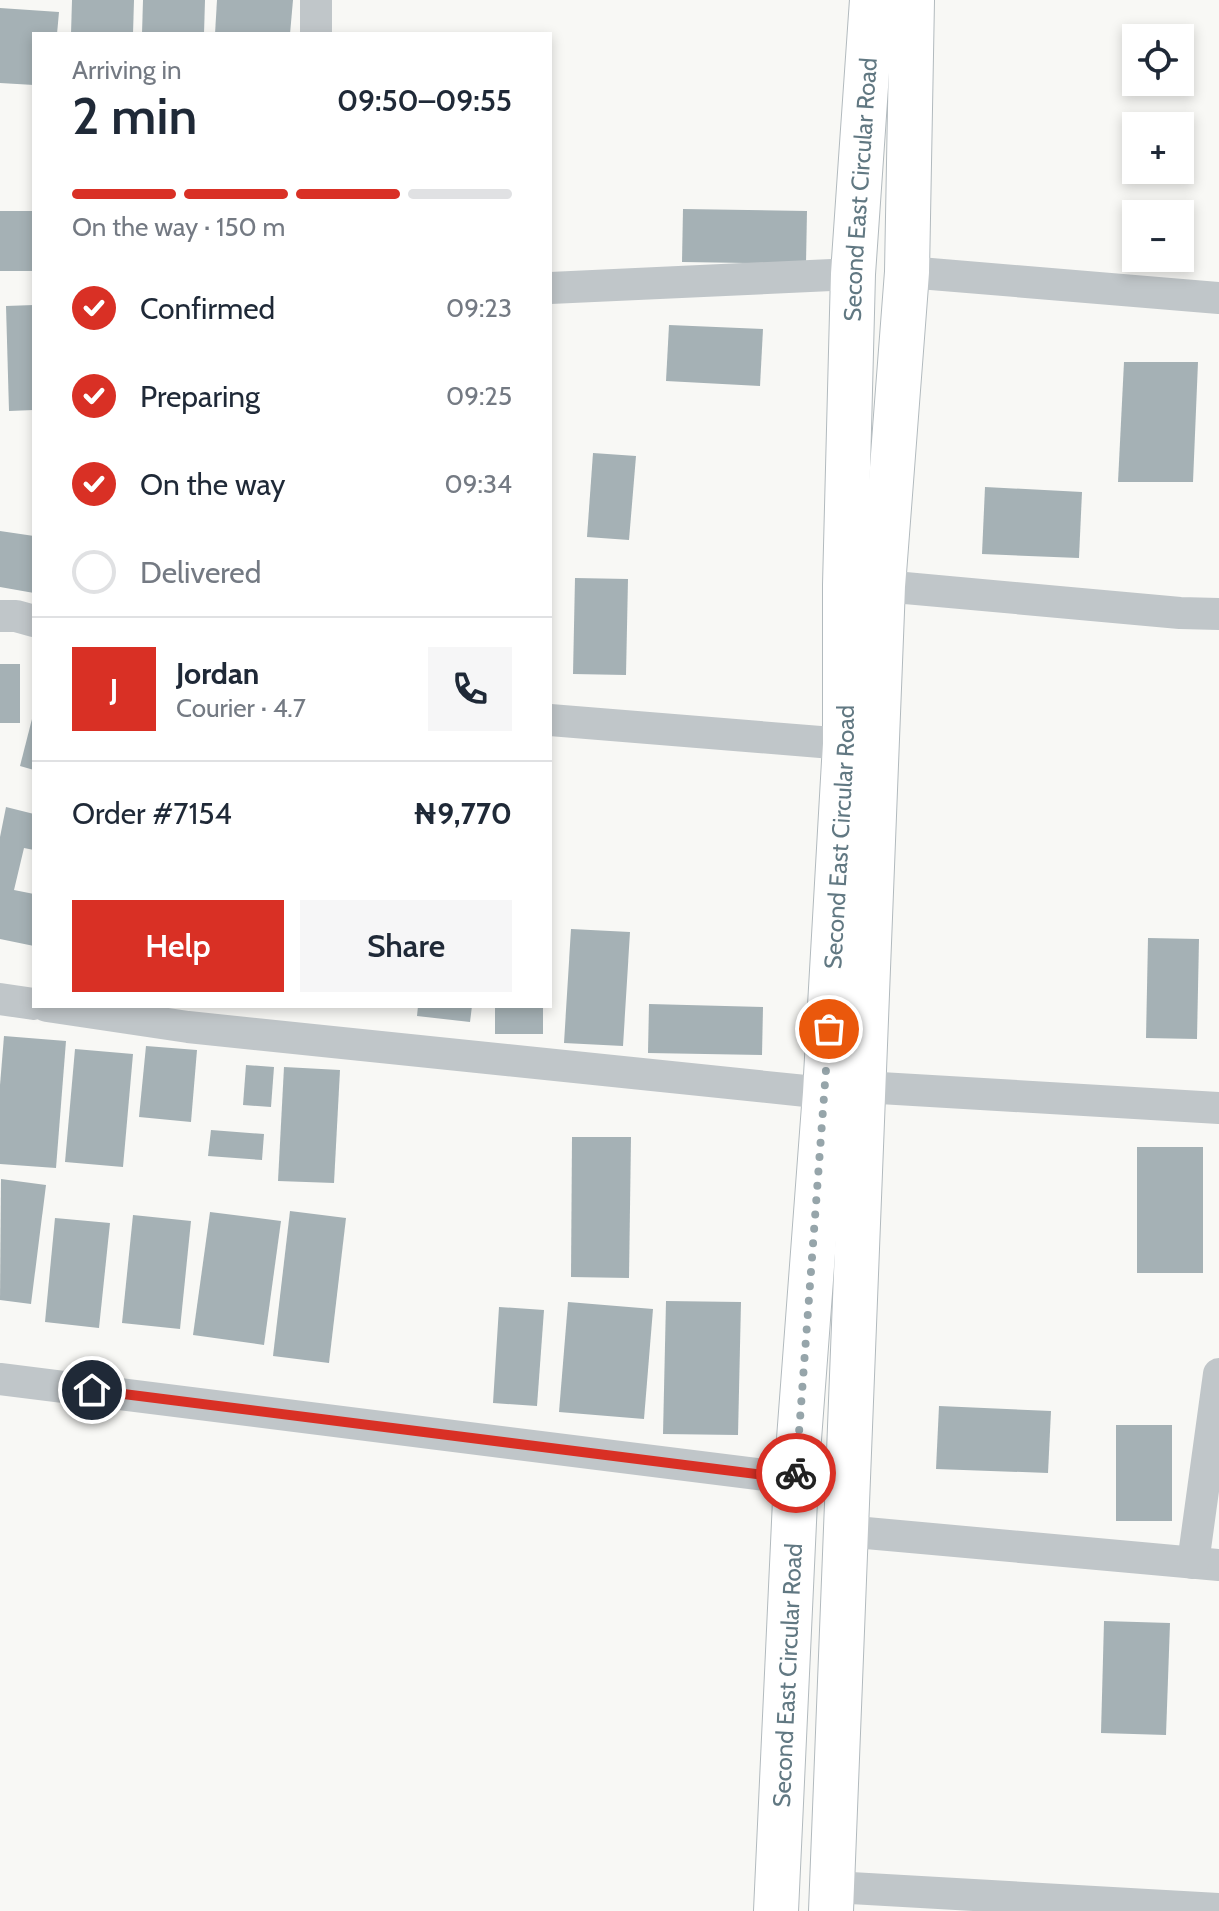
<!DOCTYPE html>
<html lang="en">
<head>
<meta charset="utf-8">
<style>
	body { margin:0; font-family:Cabin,sans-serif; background:#f6f6f7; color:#1f2937; height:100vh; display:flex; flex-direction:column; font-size:30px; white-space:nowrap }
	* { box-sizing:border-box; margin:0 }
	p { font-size:26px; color:#747a83 }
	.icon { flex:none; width:44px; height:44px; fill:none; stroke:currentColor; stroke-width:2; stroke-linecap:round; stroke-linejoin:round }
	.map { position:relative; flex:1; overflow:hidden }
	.drawer { position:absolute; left:32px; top:32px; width:520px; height:976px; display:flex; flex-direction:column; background:#fff; border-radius:0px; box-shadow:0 4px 12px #0003 }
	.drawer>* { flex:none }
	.controls { position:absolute; left:1122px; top:24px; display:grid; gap:16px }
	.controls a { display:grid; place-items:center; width:72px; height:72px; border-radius:0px; background:#fff; box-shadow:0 4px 12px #0003; font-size:40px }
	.pin { position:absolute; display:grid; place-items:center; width:68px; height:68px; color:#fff; margin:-34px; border:4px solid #fff; border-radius:50%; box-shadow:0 2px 8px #0007 }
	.courier { position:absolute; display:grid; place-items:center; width:80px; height:80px; margin:-40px; border:6px solid #d93025; border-radius:50%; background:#fff; color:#222; box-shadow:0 2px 10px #0007 }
	.overview em { font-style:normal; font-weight:600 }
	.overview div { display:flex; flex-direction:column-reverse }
	.overview { display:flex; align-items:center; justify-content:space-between; height:136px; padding:0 40px }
	h1 { font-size:52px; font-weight:600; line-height:60px }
	.bar { display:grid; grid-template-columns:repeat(4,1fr); gap:12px 8px; align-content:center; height:96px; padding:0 40px }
	.bar i { height:10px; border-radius:6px; background:#e0e1e3 }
	.bar .selected { background:#d93025 }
	.bar p { grid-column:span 4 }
	.line { display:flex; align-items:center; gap:20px; padding:0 40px; border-top:2px solid #e0e1e3 }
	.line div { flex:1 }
	.round { display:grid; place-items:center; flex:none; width:84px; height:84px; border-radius:0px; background:#f6f6f7 }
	ol { padding:0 40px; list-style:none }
	li { display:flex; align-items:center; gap:24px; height:88px }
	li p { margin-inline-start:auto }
	li .icon { padding:8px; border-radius:50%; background:#d93025; color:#fff; stroke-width:4 }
	li:last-child { color:#747a83 }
	li i { width:44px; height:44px; border:4px solid #e0e1e3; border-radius:50% }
	.primary-button { display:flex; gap:16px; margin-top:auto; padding:16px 40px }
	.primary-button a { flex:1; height:92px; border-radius:0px; background:#d93025; color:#fff; font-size:32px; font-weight:600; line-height:92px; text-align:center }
	.primary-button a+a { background:#f6f6f7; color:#1f2937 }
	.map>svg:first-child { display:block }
	.building { fill:#a5b1b5 }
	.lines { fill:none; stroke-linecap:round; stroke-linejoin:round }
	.secondary-casing { stroke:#b2babe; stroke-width:46 }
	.minor { stroke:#c0c6c9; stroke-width:32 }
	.secondary { stroke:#fff; stroke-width:44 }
	.done { stroke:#96a5aa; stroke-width:8; stroke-dasharray:0 14.4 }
	.route { stroke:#d93025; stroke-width:10 }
	.labels { text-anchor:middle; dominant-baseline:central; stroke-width:8; stroke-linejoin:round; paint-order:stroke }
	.street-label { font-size:24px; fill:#617882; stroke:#fff }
</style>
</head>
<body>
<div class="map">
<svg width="1219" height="1911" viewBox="0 0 1219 1911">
	<rect width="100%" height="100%" fill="#f8f8f5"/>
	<!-- building -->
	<g class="building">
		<polygon points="72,0 134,0 133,34 71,34"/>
		<polygon points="143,0 205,0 204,34 142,34"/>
		<polygon points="217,0 293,0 290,34 215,34"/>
		<polygon points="0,8 59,12 57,34 34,34 34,85 0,83"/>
		<polygon points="683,209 807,211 806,264 682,262"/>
		<rect x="0" y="211" width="34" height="60"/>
		<polygon points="34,305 34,410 9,411 6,306"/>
		<polygon points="669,325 763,329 760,386 666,381"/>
		<polygon points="1124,362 1198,362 1193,482 1118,482"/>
		<polygon points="593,453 636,456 629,540 587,537"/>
		<polygon points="985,487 1082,492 1079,558 982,554"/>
		<polygon points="0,531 34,536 34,593 0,587"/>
		<polygon points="575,578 628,579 626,675 573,674"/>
		<rect x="0" y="664" width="20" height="59"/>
		<polygon points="33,715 34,716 34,770 20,766"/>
		<polygon points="6,807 34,814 34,850 24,848 14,890 34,894 34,946 0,939 0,837"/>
		<polygon points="571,929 630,932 623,1046 564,1043"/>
		<polygon points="1148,938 1199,939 1197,1039 1146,1038"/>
		<polygon points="649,1004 763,1007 762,1055 648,1053"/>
		<polygon points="418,1006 472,1006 470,1022 417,1016"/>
		<rect x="495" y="1006" width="48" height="28"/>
		<polygon points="4,1036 66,1041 56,1168 0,1164 0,1085"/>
		<polygon points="146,1046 197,1050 191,1122 139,1117"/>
		<polygon points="75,1049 133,1054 123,1167 65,1162"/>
		<polygon points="246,1065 274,1067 271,1107 243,1105"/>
		<polygon points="284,1067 340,1070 334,1183 278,1181"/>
		<polygon points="211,1130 264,1134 262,1160 208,1156"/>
		<polygon points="572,1137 631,1137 629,1278 571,1277"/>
		<rect x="1137" y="1147" width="66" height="126"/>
		<polygon points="1,1179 46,1185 31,1304 0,1300"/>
		<polygon points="290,1211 346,1218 329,1363 273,1356"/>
		<polygon points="210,1212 281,1221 264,1345 193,1335"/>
		<polygon points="133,1215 191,1221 180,1329 122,1323"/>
		<polygon points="55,1218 110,1223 99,1328 45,1322"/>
		<polygon points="666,1301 741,1302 738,1435 663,1434"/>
		<polygon points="568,1302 653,1309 644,1419 559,1412"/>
		<polygon points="499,1307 544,1310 537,1406 493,1403"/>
		<polygon points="939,1406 1051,1411 1048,1473 936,1469"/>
		<rect x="1116" y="1425" width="56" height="96"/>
		<polygon points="1104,1621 1170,1623 1166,1735 1101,1733"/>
	</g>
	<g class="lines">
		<!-- secondary casing -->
		<g class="secondary-casing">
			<g id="secondary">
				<path id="s1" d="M776 1911 796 1479 825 1093 845 744V585L853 274 872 0"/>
				<polyline points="831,1911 883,586 907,272 912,0"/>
			</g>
		</g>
		<!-- minor -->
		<g class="minor">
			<polyline points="316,0 316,34"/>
			<polyline points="907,272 1219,298"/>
			<polyline points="550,288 853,274"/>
			<polyline points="883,586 1180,613 1219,614"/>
			<polyline points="0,616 16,616 34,621"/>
			<polyline points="550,720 845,744"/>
			<polyline points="0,999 34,1004"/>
			<polyline points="47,1006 188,1027 825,1093"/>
			<polyline points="863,1087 1219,1108"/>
			<polyline points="0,1379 796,1479"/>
			<polyline points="844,1531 1219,1565"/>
			<polyline points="1193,1563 1219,1374"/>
			<polyline points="833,1887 1219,1909"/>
		</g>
		<!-- secondary -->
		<use href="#secondary" class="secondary"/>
	</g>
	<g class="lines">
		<!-- done -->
		<polyline class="done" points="796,1473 829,1029"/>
		<!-- route -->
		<polyline class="route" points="92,1390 796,1479 796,1473"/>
	</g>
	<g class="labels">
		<!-- street labels -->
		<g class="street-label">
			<text stroke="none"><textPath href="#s1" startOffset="1724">Second East Circular Road</textPath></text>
			<text stroke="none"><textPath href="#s1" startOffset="1076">Second East Circular Road</textPath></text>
			<text stroke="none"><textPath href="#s1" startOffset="236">Second East Circular Road</textPath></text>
		</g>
	</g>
</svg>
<div class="controls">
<a><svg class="icon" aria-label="locate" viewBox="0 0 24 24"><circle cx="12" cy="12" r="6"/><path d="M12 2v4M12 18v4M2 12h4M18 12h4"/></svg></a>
<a>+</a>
<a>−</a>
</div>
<div class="pin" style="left:829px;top:1029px;background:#ea580c"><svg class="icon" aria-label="bag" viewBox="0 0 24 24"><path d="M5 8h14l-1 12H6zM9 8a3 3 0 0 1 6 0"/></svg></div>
<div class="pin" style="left:92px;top:1390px;background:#1f2937"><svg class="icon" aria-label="home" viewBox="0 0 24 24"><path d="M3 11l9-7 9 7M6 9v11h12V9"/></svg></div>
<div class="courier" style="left:796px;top:1473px"><svg class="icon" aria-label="bike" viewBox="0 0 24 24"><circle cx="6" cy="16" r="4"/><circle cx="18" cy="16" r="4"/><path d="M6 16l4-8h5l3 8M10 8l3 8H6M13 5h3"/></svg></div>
<section class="drawer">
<div class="overview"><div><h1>2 min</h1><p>Arriving in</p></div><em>09:50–09:55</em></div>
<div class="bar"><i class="selected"></i><i class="selected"></i><i class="selected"></i><i></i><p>On the way · 150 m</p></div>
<ol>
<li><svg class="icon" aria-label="check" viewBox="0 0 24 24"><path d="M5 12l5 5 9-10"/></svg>Confirmed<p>09:23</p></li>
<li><svg class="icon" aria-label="check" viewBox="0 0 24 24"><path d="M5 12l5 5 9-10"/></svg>Preparing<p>09:25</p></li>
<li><svg class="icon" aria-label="check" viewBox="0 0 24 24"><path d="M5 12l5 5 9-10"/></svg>On the way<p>09:34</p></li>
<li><i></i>Delivered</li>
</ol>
<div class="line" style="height:144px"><b class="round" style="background:#d93025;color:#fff">J</b><div><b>Jordan</b><p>Courier · 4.7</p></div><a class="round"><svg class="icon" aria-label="phone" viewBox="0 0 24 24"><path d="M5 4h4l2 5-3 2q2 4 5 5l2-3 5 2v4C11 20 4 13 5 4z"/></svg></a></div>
<div class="line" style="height:104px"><div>Order #7154</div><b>₦9,770</b></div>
<div class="primary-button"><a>Help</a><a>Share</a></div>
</section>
</div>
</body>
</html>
